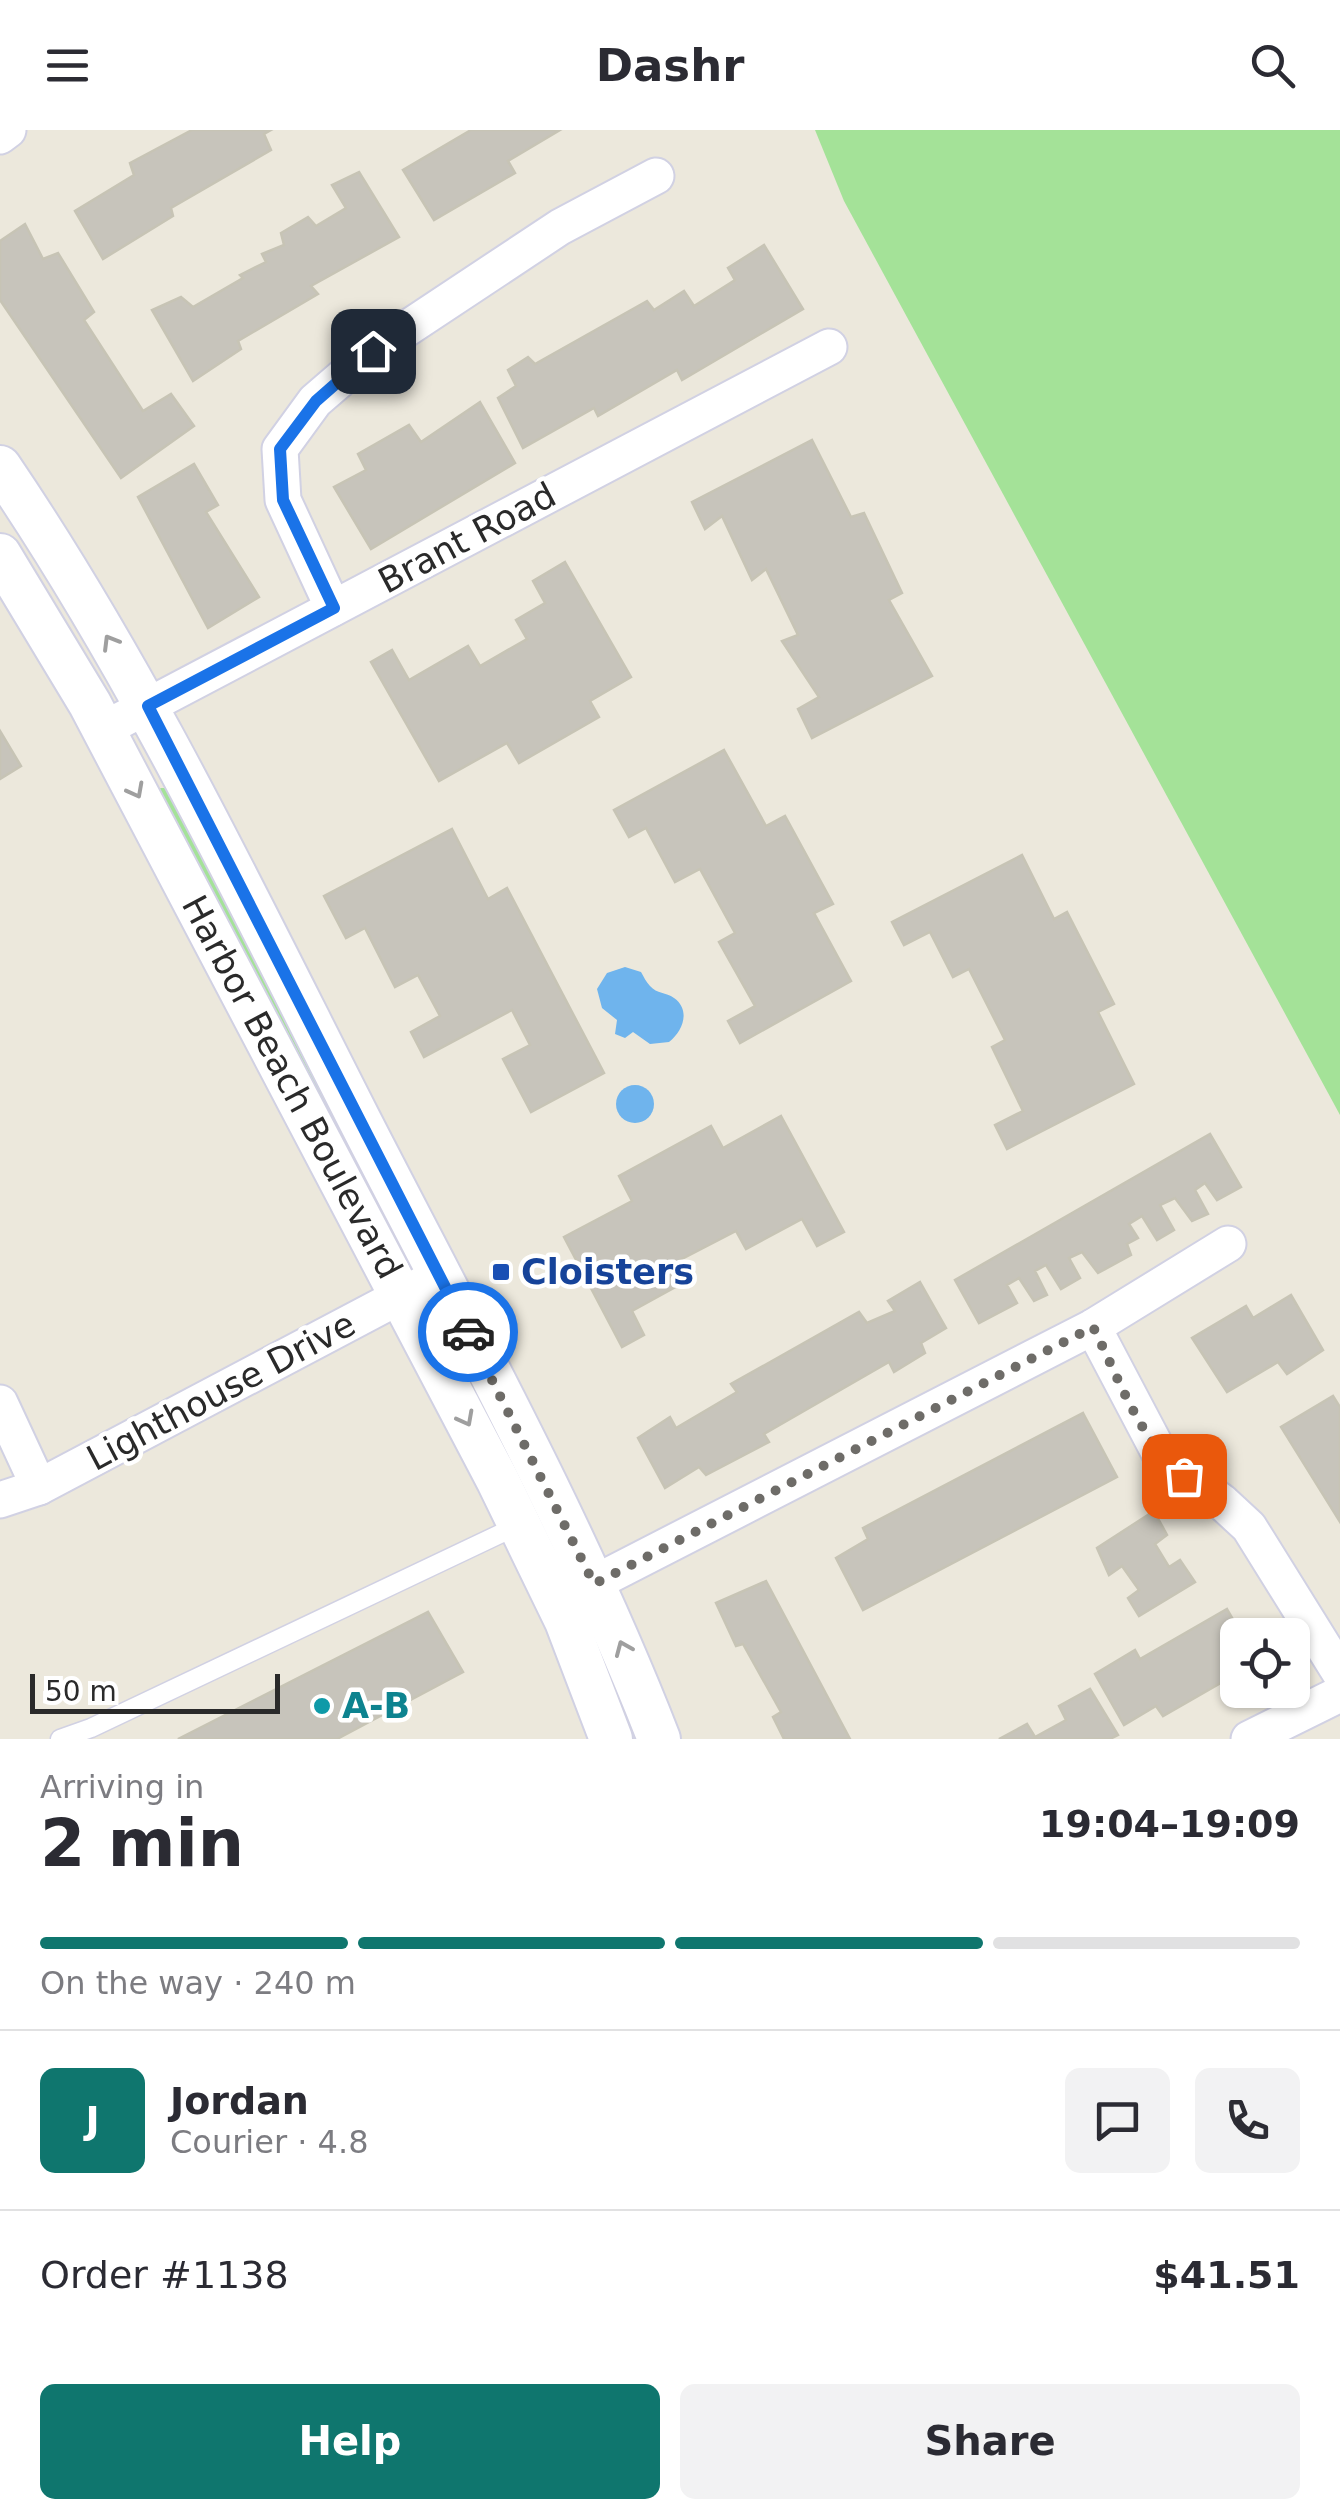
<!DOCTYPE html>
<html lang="en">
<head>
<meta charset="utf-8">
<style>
	body { margin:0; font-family:"DejaVu Sans",sans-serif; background:#f2f2f3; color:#2b2b33; height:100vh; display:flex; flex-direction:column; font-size:38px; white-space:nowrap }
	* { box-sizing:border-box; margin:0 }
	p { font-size:32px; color:#7c7c81 }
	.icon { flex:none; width:55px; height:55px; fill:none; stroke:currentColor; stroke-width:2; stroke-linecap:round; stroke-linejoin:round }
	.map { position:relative; height:1609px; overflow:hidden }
	.panel { display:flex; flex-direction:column; background:#fff; flex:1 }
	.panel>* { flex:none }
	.fabs { position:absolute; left:1220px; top:1488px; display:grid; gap:20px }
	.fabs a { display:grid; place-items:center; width:90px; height:90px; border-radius:15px; background:#fff; box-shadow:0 2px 8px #0004; font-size:50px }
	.scale { position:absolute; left:30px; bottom:25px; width:250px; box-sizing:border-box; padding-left:10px; border:5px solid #2a2a2a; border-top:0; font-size:28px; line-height:35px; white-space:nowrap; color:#2a2a2a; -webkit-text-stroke:8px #fff; paint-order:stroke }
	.pin { position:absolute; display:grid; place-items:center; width:85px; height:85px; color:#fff; margin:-42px; border-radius:20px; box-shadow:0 5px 15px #0006 }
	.courier { position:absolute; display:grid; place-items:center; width:100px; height:100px; margin:-50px; border:8px solid #1a73e8; border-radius:50%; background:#fff; color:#222; box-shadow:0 2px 12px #0007 }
	.summary em { font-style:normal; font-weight:700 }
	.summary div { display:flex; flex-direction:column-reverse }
	.summary { display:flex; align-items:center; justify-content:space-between; height:170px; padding:0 40px }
	h1 { font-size:65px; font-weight:700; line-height:75px }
	.bar { display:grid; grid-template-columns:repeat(4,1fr); gap:15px 10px; align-content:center; height:120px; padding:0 40px }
	.bar i { height:12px; border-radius:8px; background:#e1e1e2 }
	.bar .active { background:#0f766e }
	.bar p { grid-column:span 4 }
	.line { display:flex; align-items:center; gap:25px; padding:0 40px; border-top:2px solid #e1e1e2 }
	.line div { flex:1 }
	.round { display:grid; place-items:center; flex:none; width:105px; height:105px; border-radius:15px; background:#f2f2f3 }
	.action { display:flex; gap:20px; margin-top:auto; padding:20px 40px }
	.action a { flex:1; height:115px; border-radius:15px; background:#0f766e; color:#fff; font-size:40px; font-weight:700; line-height:115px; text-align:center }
	.action a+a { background:#f2f2f3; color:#2b2b33 }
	header { display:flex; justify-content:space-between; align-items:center; height:130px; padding:0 40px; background:#fff; font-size:45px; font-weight:700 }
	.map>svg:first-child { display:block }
	.green { fill:#a4e298 }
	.water { fill:#6fb4ed }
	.building { fill:#c7c4bb; stroke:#c7c4b5; stroke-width:2.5 }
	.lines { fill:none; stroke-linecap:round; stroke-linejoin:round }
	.service-casing { stroke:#d1d1e3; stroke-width:21 }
	.minor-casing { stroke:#d1d1e3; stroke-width:39 }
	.tertiary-casing { stroke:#d1d1e3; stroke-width:46 }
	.service { stroke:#fff; stroke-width:18 }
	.minor { stroke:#fff; stroke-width:35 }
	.tertiary { stroke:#fff; stroke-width:42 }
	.oneway { stroke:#9f9f9f }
	.done { stroke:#6e6c68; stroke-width:10; stroke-dasharray:0 18 }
	.route { stroke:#1a73e8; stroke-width:12 }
	.transit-dot { fill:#1a4fb4; stroke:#fff; stroke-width:4 }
	.culture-dot { fill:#0f9aa8; stroke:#fff; stroke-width:4 }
	.labels { text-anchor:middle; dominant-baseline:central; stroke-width:9; stroke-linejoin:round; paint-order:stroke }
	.street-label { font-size:35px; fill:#2a2a2a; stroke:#fff }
	.transit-label { font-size:35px; font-weight:bold; fill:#164399; stroke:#fff; text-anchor:start }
	.culture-label { font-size:35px; font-weight:bold; fill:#0d838f; stroke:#fff; text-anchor:start }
</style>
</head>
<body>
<header><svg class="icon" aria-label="menu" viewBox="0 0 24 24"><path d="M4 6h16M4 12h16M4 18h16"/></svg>Dashr<svg class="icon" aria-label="search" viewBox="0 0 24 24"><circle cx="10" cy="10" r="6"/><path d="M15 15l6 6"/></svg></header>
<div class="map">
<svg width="1340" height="1609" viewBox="0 0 1340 1609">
	<rect width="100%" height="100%" fill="#ece8dc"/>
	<!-- green -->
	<g class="green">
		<polygon points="815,0 1340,0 1340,985 844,71"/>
		<polygon points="161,658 169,658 389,1086 383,1090 157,660"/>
	</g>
	<!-- water -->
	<g class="water">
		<path d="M625 837 641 842C644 847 646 852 650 856 657 864 666 862 674 868 691 880 683 901 669 912L650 914 633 902 625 908 615 904 617 890 602 878 597 859 607 843Z"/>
		<circle cx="635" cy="974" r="19"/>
	</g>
	<!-- building -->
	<g class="building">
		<polygon points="192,0 271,0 264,4 271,20 171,78 173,86 103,129 75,81 134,45 130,33"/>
		<polygon points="471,0 560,0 508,31 515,43 434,90 403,40"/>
		<polygon points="359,42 399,107 311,156 318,164 238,211 241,219 193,251 152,180 181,167 193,177 243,148 240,145 266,132 262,124 284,115 281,103 308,87 316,96 346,78 332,55"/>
		<polygon points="25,94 43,129 58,123 94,182 84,190 143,281 171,264 194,296 121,348 0,170 0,111"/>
		<polygon points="764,115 803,179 682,250 677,240 598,286 594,278 523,318 498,268 516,256 508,240 528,227 535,234 647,171 654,180 684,161 694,176 735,150 728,138"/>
		<polygon points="480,272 515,333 371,419 334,357 366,340 358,324 409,295 421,312"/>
		<polygon points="812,310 851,387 864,383 902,463 889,470 932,546 812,608 798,579 819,567 782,511 798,505 766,439 752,450 722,386 705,399 692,372"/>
		<polygon points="194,334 218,375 206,382 259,467 208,498 138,367"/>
		<polygon points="565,432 631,547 590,571 599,587 519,633 507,613 439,651 371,532 392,520 409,550 468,516 480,536 527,509 516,490 545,473 533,451"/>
		<polygon points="0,601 21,636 0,649"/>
		<polygon points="724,620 766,696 785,686 833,774 814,783 851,851 740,913 728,891 755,876 719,812 735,803 700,739 675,752 646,698 629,707 614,680"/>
		<polygon points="452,699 488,769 507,758 604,943 531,982 503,929 530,915 512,880 424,927 411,902 440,886 418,845 395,857 365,798 346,808 324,766"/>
		<polygon points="1022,725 1054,789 1067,782 1114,874 1098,882 1134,954 1007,1019 995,995 1023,981 992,917 1005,910 969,839 953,847 930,802 904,815 892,792"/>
		<polygon points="781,986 844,1102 817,1116 802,1089 746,1119 736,1101 680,1130 690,1149 632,1181 644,1205 622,1217 564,1107 632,1071 619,1046 711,996 723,1018"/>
		<polygon points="1210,1004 1241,1057 1217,1070 1205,1053 1195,1060 1208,1084 1192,1091 1175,1068 1160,1075 1174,1100 1157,1110 1142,1086 1129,1094 1138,1108 1127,1114 1131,1125 1098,1143 1082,1122 1069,1128 1080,1148 1061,1159 1046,1135 1035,1141 1047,1165 1034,1171 1019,1148 1007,1155 1017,1173 979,1193 955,1150"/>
		<polygon points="920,1152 946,1198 921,1213 925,1223 894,1242 889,1232 764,1304 769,1312 706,1345 699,1337 665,1358 638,1308 670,1287 676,1298 737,1262 731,1254 859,1182 867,1193 895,1181 888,1171"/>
		<polygon points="1291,1165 1323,1220 1287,1244 1278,1232 1227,1262 1192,1208 1246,1176 1253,1188"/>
		<polygon points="1333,1266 1340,1277 1340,1392 1281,1297"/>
		<polygon points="1083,1283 1117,1347 863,1480 836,1428 868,1409 863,1398"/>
		<polygon points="1154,1381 1167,1405 1155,1414 1169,1437 1180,1430 1195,1452 1139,1486 1128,1468 1139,1460 1122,1436 1109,1445 1097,1418"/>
		<polygon points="766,1451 850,1609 784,1609 773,1587 781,1582 743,1514 736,1516 716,1473"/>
		<polygon points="1227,1479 1242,1505 1238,1505 1238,1543 1163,1586 1156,1576 1124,1595 1095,1544 1135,1520 1140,1529"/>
		<polygon points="428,1482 463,1542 337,1609 178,1609"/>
		<polygon points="1090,1559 1118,1605 1110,1609 999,1609 1027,1594 1035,1607 1066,1590 1059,1576"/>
	</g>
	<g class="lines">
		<!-- service casing -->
		<g class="service-casing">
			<polyline id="service" points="60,1609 91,1598 521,1394"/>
		</g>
		<!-- minor casing -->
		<g class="minor-casing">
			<g id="minor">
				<polyline points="0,6 8,0"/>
				<polyline points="333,478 283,370 280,319 315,271 373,221 560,97 656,46"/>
				<polyline points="104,599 829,217"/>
				<polyline points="1093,1197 1162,1328 1222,1372 1249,1397 1340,1543"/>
				<polyline points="0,1273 39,1357"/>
				<polyline points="0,1370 39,1357 425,1153"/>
				<polyline points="571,1465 1093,1197 1228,1114"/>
				<polyline points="1249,1609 1340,1564"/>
			</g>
		</g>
		<!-- tertiary casing -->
		<g class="tertiary-casing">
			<g id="tertiary">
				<path d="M0 337C140 543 247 769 360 991 464 1194 576 1396 659 1609"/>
				<polyline points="0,425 90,574 498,1351 566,1491 611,1609"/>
			</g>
		</g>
		<!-- service -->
		<use href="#service" class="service"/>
		<!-- minor -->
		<use href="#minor" class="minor"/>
		<!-- tertiary -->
		<use href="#tertiary" class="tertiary"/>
	</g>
	<!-- one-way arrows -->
	<defs><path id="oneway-chevron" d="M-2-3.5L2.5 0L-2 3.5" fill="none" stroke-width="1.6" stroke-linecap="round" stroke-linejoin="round" transform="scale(2.5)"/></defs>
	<g class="oneway">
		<use href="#oneway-chevron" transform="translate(110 512) rotate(-121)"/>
		<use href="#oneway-chevron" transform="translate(136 661) rotate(62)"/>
		<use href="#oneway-chevron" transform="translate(466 1289) rotate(62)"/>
		<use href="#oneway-chevron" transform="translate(623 1518) rotate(-113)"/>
	</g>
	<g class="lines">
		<!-- done -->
		<path class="done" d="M468 1202 594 1454 1093 1197C1119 1248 1139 1310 1184 1346"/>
		<!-- route -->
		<polyline class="route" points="373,221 316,271 280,319 283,370 334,478 148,576 468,1202"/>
	</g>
	<!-- markers -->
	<rect class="transit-dot" x="491" y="1132" width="20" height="20" rx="5"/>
	<circle class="culture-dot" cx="322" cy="1576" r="10"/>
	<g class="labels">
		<!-- street labels -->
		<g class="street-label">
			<text transform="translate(467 408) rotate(-28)">Brant Road</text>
			<text transform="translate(292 957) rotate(62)">Harbor Beach Boulevard</text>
			<text transform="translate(221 1261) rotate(-28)">Lighthouse Drive</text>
		</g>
		<!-- transit labels -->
		<g class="transit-label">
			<text x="521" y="1142">Cloisters</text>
		</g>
		<!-- culture labels -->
		<g class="culture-label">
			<text x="342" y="1576">A-B</text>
		</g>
	</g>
</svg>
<div class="fabs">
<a><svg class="icon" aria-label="locate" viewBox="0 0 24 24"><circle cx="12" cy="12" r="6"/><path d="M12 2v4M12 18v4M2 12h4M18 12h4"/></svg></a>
</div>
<div class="scale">50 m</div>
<div class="pin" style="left:1184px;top:1346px;background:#ea580c"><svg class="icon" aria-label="bag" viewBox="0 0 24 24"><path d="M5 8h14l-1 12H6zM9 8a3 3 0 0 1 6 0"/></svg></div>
<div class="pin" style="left:373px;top:221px;background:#1f2937"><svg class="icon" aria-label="home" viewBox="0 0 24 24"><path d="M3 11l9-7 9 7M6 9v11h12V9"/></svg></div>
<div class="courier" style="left:468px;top:1202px"><svg class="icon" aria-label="car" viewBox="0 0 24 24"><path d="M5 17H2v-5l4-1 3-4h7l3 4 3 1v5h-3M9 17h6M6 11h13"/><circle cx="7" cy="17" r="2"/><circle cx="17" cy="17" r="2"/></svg></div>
</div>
<section class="panel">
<div class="summary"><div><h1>2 min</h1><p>Arriving in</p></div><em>19:04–19:09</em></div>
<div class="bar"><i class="active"></i><i class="active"></i><i class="active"></i><i></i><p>On the way · 240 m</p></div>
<div class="line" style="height:180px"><b class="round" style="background:#0f766e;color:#fff">J</b><div><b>Jordan</b><p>Courier · 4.8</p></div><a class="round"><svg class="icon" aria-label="chat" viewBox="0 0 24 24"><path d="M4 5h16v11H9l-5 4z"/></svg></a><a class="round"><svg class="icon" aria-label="phone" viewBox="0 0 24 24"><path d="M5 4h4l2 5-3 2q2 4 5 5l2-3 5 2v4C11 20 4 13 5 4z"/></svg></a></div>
<div class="line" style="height:130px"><div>Order #1138</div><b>$41.51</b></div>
<div class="action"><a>Help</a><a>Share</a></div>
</section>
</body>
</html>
